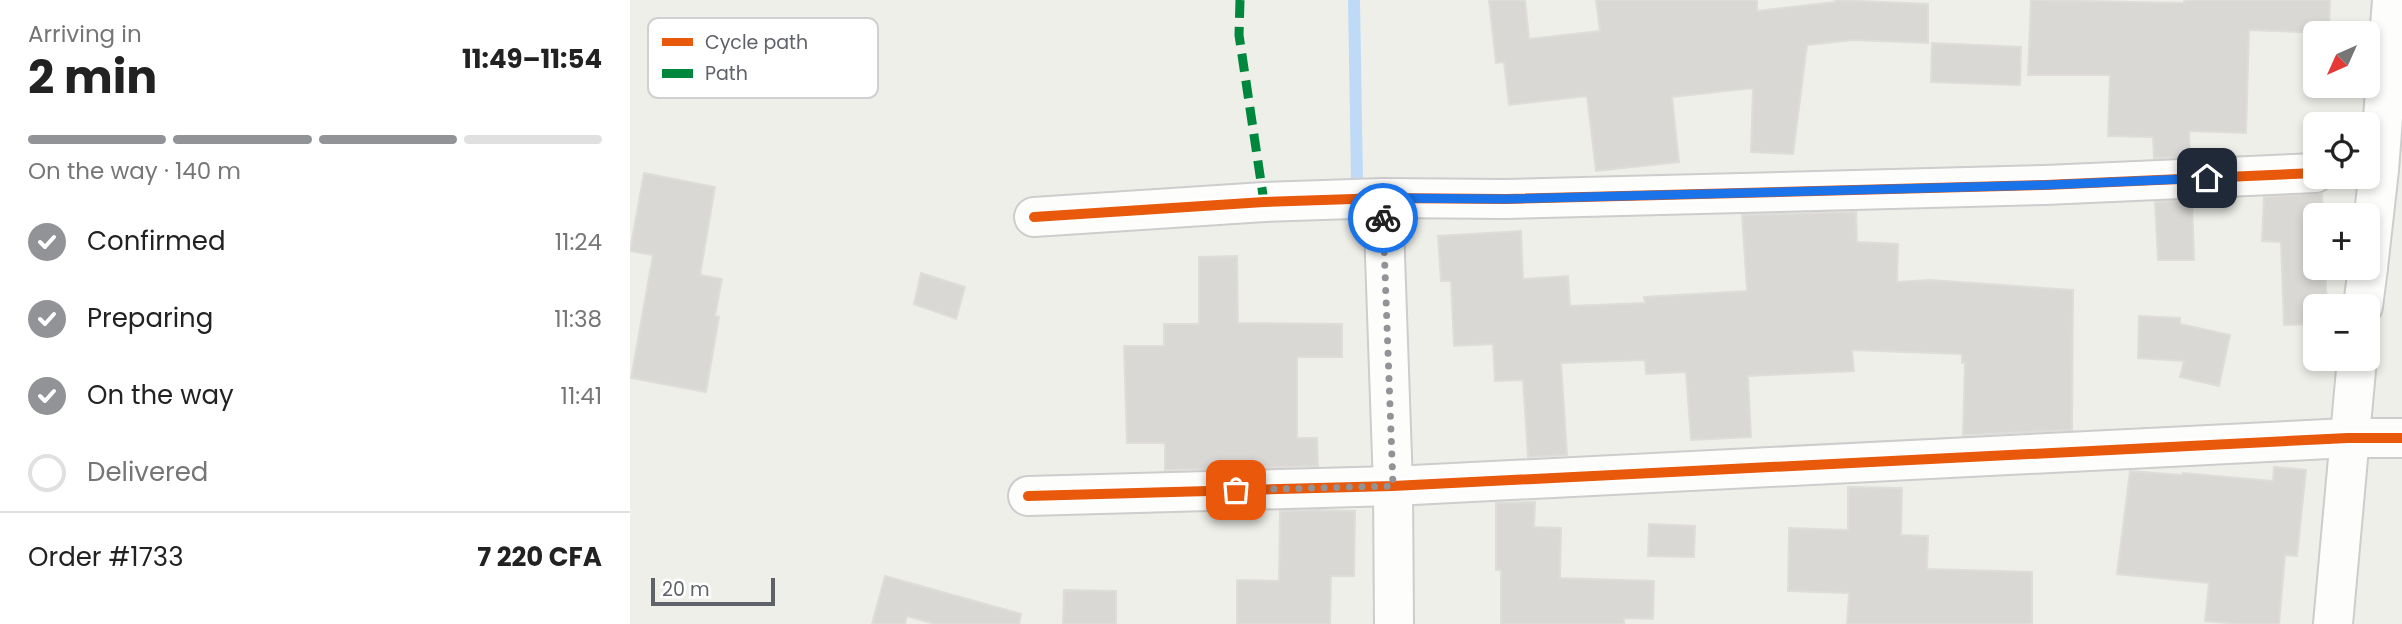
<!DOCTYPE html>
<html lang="en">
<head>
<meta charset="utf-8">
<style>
	body { margin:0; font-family:Poppins,sans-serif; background:#f6f6f6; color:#222; height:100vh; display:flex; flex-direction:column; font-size:26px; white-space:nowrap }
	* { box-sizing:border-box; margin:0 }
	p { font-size:23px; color:#767676 }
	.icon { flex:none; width:38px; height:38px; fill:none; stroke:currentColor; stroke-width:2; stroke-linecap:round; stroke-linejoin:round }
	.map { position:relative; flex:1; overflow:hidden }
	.details { display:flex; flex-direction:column; background:#fff; width:630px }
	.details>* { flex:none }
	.needle { width:46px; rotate:225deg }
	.fabs { position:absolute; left:1673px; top:21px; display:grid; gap:14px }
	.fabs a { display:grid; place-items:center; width:77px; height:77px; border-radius:10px; background:#fff; box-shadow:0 4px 10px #0003; font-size:35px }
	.scale { position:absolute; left:21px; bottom:18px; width:124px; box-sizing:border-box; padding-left:7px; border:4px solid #5f6268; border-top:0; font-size:19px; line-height:24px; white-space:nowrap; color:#5f6268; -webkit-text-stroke:5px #fff; paint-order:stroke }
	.pin { position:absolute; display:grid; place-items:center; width:60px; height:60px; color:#fff; margin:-30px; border-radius:14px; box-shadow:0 4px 10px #0006 }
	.courier { position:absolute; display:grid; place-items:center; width:70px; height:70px; margin:-35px; border:5px solid #1a73e8; border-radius:50%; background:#fff; color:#222; box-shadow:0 2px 9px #0007 }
	.head em { font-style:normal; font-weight:700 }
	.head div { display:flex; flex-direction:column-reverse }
	.head { display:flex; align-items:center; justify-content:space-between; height:119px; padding:0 28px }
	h1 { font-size:46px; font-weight:700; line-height:52px }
	.bar { display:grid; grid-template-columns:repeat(4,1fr); gap:10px 7px; align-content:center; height:84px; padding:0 28px }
	.bar i { height:9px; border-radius:5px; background:#e0e0e0 }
	.bar .active { background:#919396 }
	.bar p { grid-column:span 4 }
	.line { display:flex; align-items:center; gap:18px; padding:0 28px; border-top:2px solid #e0e0e0 }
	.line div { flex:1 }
	ol { padding:0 28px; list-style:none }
	li { display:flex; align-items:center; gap:21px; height:77px }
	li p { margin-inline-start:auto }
	li .icon { padding:7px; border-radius:50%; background:#919396; color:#fff; stroke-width:4 }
	li:last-child { color:#767676 }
	li i { width:38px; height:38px; border:4px solid #e0e0e0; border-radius:50% }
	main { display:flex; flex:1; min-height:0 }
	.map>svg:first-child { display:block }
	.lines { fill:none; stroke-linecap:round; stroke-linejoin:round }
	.stream { stroke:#bfdaf7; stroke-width:12 }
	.building { fill:#d9d8d5; stroke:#deddd9; stroke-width:2 }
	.minor-casing { stroke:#cccdcc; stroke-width:42 }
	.minor { stroke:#fdfdfc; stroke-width:38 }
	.quiet { stroke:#00873e; stroke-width:9; stroke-dasharray:18 9; stroke-linecap:butt }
	.cycleway-casing { stroke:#fff; stroke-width:15 }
	.cycleway { stroke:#e8590c; stroke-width:10 }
	.done { stroke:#919396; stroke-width:7; stroke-dasharray:0 12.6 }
	.route { stroke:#1a73e8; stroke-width:9 }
	.key { fill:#fff; stroke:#cfd0d2; stroke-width:2 }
	.key-label { font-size:19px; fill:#5f6268 }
</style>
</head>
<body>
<main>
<section class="details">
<div class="head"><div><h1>2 min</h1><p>Arriving in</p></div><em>11:49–11:54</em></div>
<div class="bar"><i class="active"></i><i class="active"></i><i class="active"></i><i></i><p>On the way · 140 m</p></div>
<ol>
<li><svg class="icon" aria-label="check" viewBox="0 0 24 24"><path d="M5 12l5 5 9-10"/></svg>Confirmed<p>11:24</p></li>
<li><svg class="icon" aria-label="check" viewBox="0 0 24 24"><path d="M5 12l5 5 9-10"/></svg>Preparing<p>11:38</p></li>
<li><svg class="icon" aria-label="check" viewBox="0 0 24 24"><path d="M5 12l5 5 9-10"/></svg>On the way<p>11:41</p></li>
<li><i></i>Delivered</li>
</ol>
<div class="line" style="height:91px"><div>Order #1733</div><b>7 220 CFA</b></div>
</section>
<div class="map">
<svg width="1772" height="624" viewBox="0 0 1772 624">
	<rect width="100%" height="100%" fill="#efefea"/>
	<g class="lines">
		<!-- stream -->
		<polyline class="stream" points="724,0 727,180"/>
	</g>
	<!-- building -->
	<g class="building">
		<polygon points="859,0 895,0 899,39 970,31 966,0 1127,0 1127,11 1205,2 1205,0 1298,4 1298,43 1223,40 1177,45 1163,154 1121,152 1123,88 1042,97 1049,162 966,171 957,96 879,105 874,62 866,63"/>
		<polygon points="1401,0 1554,3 1554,0 1700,0 1699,33 1619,30 1616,133 1559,131 1560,157 1524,158 1523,137 1478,136 1480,75 1398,75"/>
		<polygon points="1302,43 1391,47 1390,85 1301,82"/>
		<polygon points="14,173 85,187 70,275 92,279 85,316 89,317 76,392 1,378 23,255 0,251"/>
		<polygon points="1692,193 1693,215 1685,215 1685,268 1695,268 1697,306 1685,306 1685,324 1654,325 1651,242 1632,241 1634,197"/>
		<polygon points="1562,200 1564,260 1528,260 1525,202"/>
		<polygon points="1226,212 1227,242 1268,244 1267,282 1300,280 1443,290 1442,430 1333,435 1335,363 1332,363 1332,354 1222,350 1224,371 1118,376 1121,437 1061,440 1056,372 1016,374 1015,360 931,363 937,455 898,457 893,380 865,381 863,344 824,346 821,281 811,281 808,236 891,231 893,279 938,276 940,306 1015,303 1014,297 1117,291 1112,215"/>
		<polygon points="607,256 608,323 712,324 712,357 667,357 667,438 687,438 688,466 535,470 535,443 497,443 494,346 534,346 534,324 569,324 569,257"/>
		<polygon points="291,273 335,287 326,319 284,304"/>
		<polygon points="1509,316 1550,318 1550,324 1600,335 1589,386 1550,377 1554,361 1508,358"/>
		<polygon points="1644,467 1676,470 1667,556 1655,555 1649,624 1609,624 1575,621 1579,583 1487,574 1500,471 1552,475 1553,473 1643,481"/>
		<polygon points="1218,487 1272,488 1271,535 1298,536 1297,569 1402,572 1402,624 1217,624 1219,593 1158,591 1159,528 1218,530"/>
		<polygon points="905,502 904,527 931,528 930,578 1024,581 1023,619 994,618 994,624 871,624 871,570 866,570 866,503"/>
		<polygon points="688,510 725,511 724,576 701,576 700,624 607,624 607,580 649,581 650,511"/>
		<polygon points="1019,524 1065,526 1064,557 1018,556"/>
		<polygon points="255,576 391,614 389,624 305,624 277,616 275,624 242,624"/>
		<polygon points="434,590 486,591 486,624 433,624"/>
	</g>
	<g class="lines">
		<!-- minor casing -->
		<g class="minor-casing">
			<g id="minor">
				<polyline points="753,198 763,486 764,624"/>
				<polyline points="404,217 634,202 753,198 876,199 1415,185 1685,173"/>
				<polyline points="1738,267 1749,170 1762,0"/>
				<polyline points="1733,306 1738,268"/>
				<polyline points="398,496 763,486 1718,438 1772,438"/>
				<polyline points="1703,624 1727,359"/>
			</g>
		</g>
		<!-- minor -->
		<use href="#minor" class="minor"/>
		<!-- quiet -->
		<polyline class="quiet" points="610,0 609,35 634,202"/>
		<!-- cycleway casing -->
		<g class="cycleway-casing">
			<g id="cycleway">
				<polyline points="404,217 634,202 753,198 876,199 1415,185 1685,173"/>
				<polyline points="398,496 763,486 1718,438 1772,438"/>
			</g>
		</g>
		<!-- cycleway -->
		<use href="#cycleway" class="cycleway"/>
	</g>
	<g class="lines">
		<!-- done -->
		<polyline class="done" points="606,490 763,486 753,218"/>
		<!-- route -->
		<polyline class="route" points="753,218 753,198 876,199 1415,185 1577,178"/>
	</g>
	<!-- legend -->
	<rect x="18" y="18" width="230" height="80" rx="10" class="key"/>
	<rect x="32" y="38" width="31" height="8" fill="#e8590c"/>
	<rect x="32" y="69" width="31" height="9" fill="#00873e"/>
	<g class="key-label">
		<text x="75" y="49">Cycle path</text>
		<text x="75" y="80">Path</text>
	</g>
</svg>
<div class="fabs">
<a><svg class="needle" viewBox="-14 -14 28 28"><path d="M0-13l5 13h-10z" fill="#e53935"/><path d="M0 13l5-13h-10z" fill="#767676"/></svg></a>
<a><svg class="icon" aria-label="locate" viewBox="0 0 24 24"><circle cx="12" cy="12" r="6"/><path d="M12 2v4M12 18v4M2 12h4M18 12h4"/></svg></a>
<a>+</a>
<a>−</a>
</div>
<div class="scale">20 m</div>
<div class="pin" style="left:606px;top:490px;background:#ea580c"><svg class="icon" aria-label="bag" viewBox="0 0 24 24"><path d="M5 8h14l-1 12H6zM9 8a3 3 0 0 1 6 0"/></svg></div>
<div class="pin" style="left:1577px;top:178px;background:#1f2937"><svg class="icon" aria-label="home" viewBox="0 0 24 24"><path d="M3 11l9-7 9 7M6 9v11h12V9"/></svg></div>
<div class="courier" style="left:753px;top:218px"><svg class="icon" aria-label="bike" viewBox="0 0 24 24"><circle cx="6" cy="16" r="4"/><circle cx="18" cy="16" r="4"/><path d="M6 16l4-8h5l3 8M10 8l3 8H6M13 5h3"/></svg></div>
</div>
</main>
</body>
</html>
